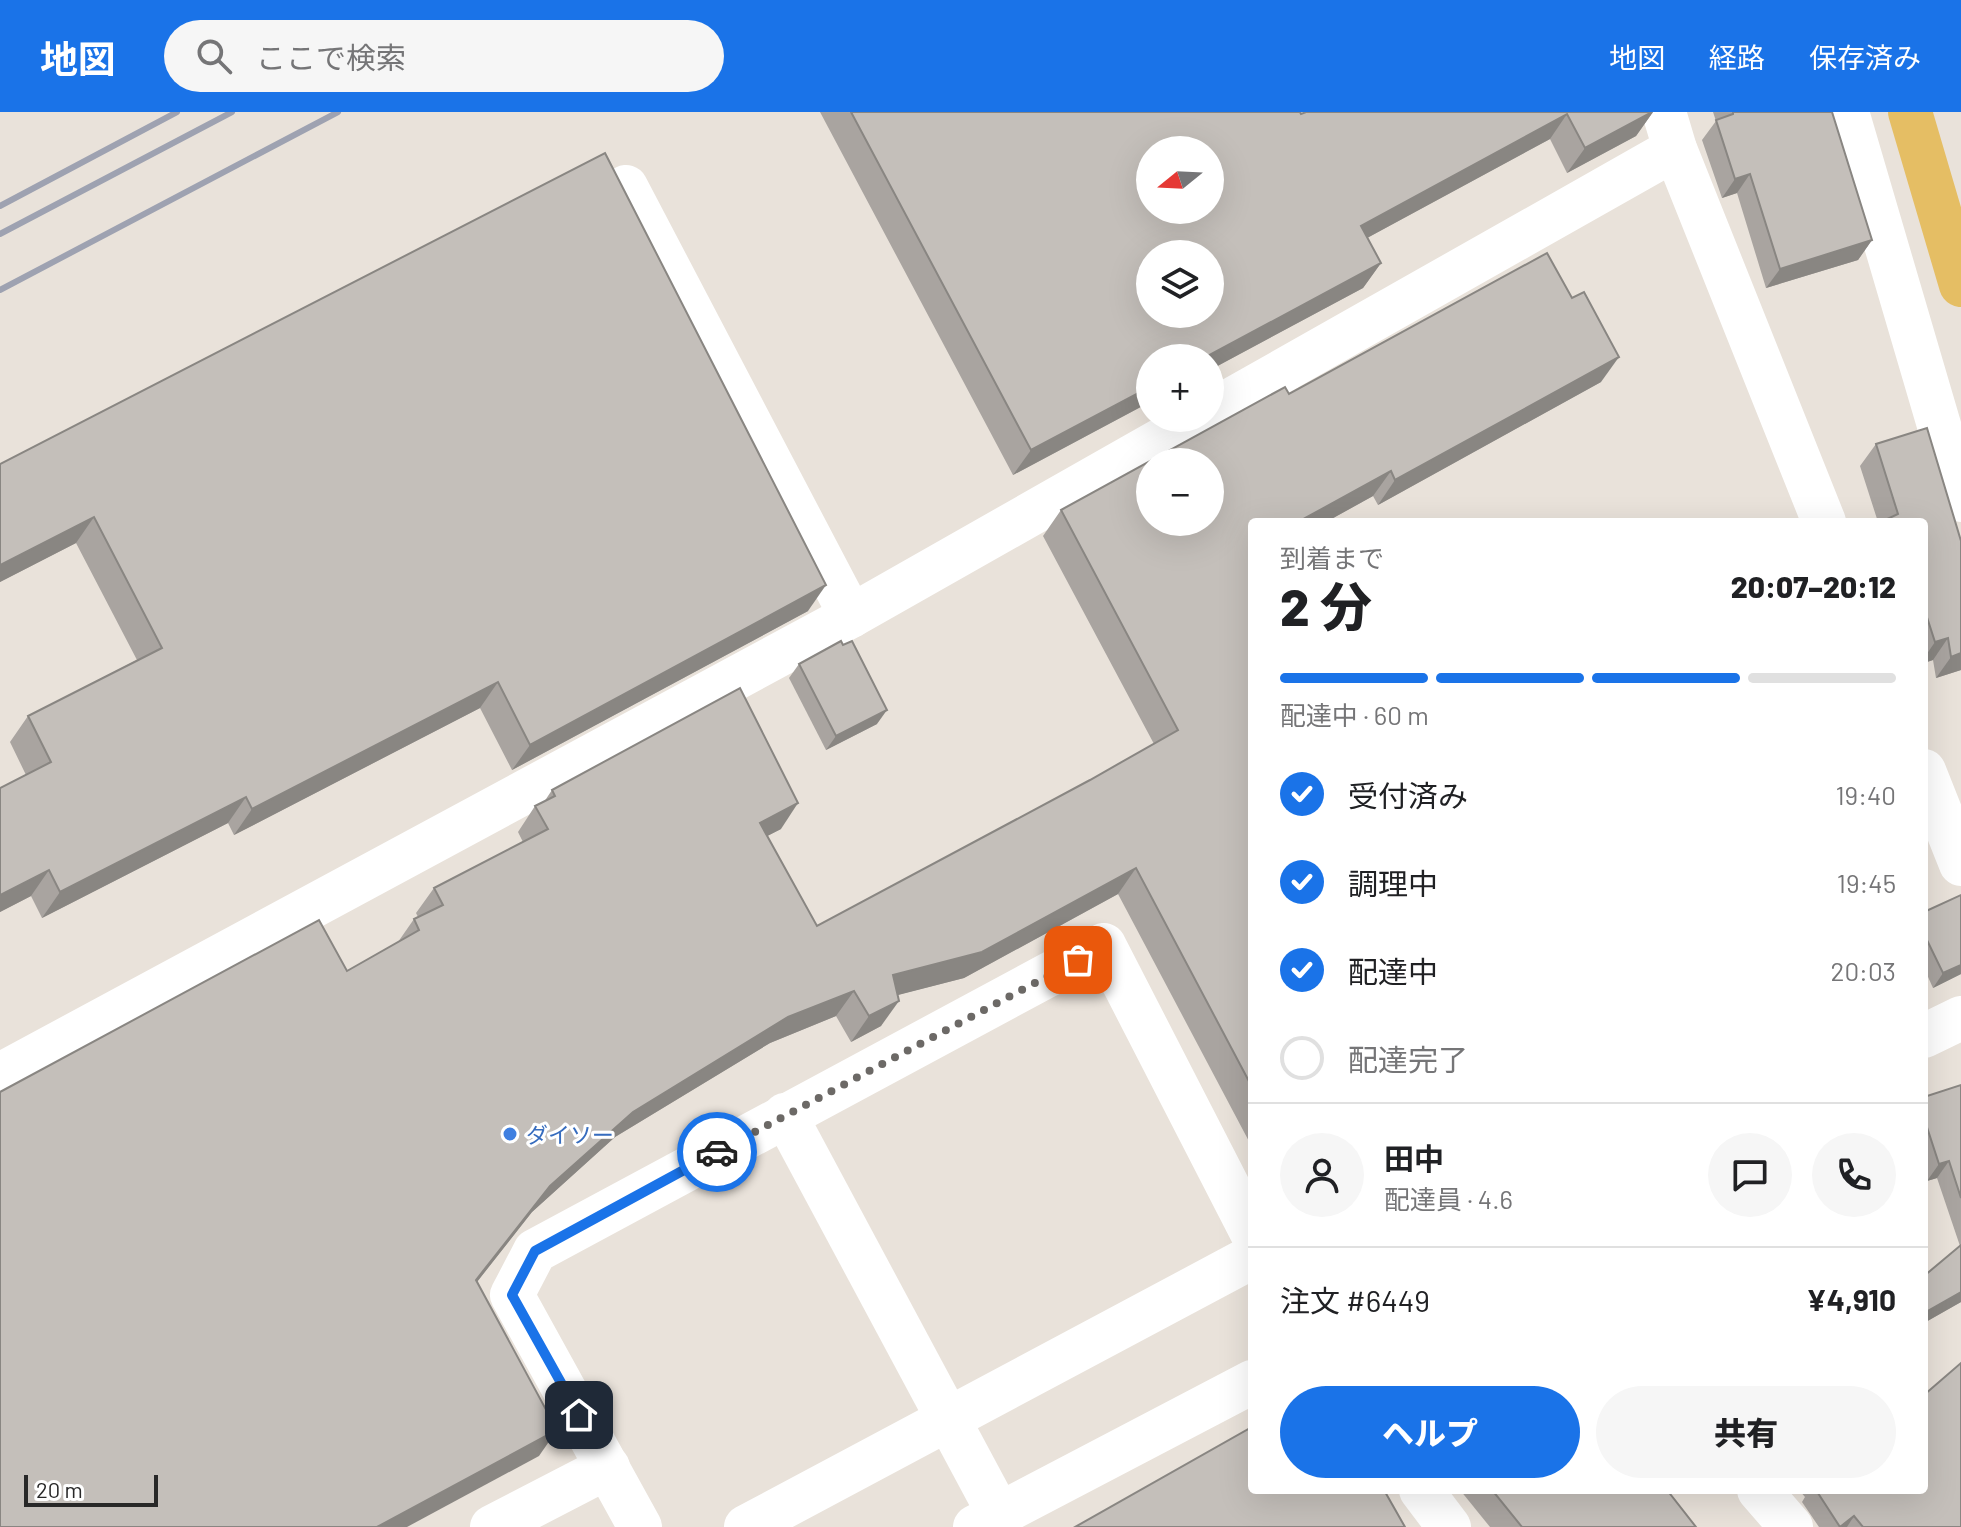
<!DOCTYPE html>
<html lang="ja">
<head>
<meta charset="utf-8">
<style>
	body { margin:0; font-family:Barlow,"Noto Sans JP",sans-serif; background:#f6f6f6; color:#202124; height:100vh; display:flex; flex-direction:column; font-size:30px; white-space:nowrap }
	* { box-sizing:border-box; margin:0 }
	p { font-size:26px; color:#757577 }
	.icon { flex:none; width:44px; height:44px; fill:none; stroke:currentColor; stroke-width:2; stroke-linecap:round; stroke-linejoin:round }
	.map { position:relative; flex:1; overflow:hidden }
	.details { position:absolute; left:1248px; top:406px; width:680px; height:976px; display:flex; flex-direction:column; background:#fff; border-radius:8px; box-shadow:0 8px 32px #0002 }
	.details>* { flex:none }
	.needle { width:52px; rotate:252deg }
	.controls { position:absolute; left:1136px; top:24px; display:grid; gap:16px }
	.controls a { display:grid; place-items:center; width:88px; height:88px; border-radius:50%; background:#fff; box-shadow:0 8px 32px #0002; font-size:40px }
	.scale { position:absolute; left:24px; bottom:20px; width:134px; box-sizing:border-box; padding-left:8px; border:4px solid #282828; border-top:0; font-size:22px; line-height:28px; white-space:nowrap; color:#282828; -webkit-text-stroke:6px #fff; paint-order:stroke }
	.pin { position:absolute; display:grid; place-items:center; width:68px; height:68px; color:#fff; margin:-34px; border-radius:16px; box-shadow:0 4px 12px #0006 }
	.courier { position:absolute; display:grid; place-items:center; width:80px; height:80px; margin:-40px; border:6px solid #1a73e8; border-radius:50%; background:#fff; color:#222; box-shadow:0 2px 10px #0007 }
	.head em { font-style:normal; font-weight:800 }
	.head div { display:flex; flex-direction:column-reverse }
	.head { display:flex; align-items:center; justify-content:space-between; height:136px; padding:0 32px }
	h1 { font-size:52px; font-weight:800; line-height:60px }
	.bar { display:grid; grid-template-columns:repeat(4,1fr); gap:12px 8px; align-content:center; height:96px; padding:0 32px }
	.bar i { height:10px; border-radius:6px; background:#e0e0e0 }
	.bar .selected { background:#1a73e8 }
	.bar p { grid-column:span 4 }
	.line { display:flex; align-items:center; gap:20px; padding:0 32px; border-top:2px solid #e0e0e0 }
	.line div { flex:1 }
	.round { display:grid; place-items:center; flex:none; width:84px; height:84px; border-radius:42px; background:#f6f6f6 }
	ol { padding:0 32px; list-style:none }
	li { display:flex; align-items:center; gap:24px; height:88px }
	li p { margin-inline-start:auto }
	li .icon { padding:8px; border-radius:50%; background:#1a73e8; color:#fff; stroke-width:4 }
	li:last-child { color:#757577 }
	li i { width:44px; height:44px; border:4px solid #e0e0e0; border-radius:50% }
	.button { display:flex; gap:16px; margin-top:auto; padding:16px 32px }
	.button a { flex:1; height:92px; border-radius:48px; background:#1a73e8; color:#fff; font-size:32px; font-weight:800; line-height:92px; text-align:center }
	.button a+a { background:#f6f6f6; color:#202124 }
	header { display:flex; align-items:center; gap:48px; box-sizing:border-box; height:112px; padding:0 40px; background:#1a73e8; color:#fff }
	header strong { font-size:38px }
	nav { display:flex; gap:44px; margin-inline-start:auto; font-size:28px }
	.search { width:560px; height:72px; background:#f6f6f6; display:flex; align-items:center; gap:20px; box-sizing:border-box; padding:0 28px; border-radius:44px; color:#757577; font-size:30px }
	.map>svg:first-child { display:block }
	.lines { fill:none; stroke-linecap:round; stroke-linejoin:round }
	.minor { stroke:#fff; stroke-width:44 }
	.major { stroke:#e5be64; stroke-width:44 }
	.rail { stroke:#9ea2b1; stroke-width:6 }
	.wall { fill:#a9a4a0 }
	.shaded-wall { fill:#898682 }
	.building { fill:#c4bfba; stroke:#898682; stroke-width:2; fill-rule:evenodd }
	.done { stroke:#6c6966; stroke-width:8; stroke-dasharray:0 14.4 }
	.route { stroke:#1a73e8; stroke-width:10 }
	.shop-dot { fill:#3f7fe0; stroke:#fff; stroke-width:3 }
	.labels { text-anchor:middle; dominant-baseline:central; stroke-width:6; stroke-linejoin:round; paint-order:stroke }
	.shop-label { font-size:22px; fill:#366cbe; stroke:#fff; text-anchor:start }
</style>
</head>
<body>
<header>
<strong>地図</strong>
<div class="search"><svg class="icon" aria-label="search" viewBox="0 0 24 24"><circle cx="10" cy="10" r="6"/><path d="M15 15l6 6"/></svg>ここで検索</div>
<nav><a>地図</a><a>経路</a><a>保存済み</a></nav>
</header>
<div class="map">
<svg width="1961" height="1415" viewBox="0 0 1961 1415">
	<rect width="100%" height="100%" fill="#e9e2da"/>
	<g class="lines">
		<!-- minor -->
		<g class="minor">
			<polyline points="1664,0 1675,37 1824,410"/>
			<polyline points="1847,0 1961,388"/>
			<polyline points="626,75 851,504"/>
			<polyline points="1210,300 1675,37"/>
			<polyline points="1924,659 1961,752"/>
			<polyline points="1924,924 1961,906"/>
			<polyline points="0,963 851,504 1200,306"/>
			<polyline points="785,1003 999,1402"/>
			<polyline points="1421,1378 1449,1415"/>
			<polyline points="1759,1378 1791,1415"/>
			<polyline points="492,1415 608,1355"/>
			<polyline points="640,1415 512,1183 535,1139 1104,833 1252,1121"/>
			<polyline points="746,1415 1252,1145"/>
			<polyline points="975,1415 1252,1270"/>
		</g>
		<!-- major -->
		<polyline class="major" points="1910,0 1961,173"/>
		<!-- rail -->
		<g class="rail">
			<polyline points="0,94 177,0"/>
			<polyline points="0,122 232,0"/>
			<polyline points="0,178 338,0"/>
		</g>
	</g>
	<!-- wall -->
	<g class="wall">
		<polygon points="820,0 1300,0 1301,2 1653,0 1636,24 1567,61 1550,27 1367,126 1381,151 1363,176 1210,258 1210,246 1150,246 1150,290 1013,363"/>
		<polygon points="1713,0 1832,0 1872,128 1858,148 1766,176 1737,81 1722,86 1702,28 1716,9"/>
		<polygon points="1601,270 1378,393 1373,384 1326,410 1252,410 1252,1035 1118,782 964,866 897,883 881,914 851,930 836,904 770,931 615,1025 532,1100 477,1170 539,1344 347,859 398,830 414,807 418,805 416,801 434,776 523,730 518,720 535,694 544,690 552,678 781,717 767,724 817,814 1090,668 1154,632 1043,424 1061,398 1289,282"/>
		<polygon points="1927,316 1961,429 1961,558 1936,566 1933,548 1924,551 1924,410 1878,410 1860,354 1876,332"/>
		<polygon points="0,352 808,499 512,658 480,596 234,723 228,711 42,806 31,784 0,800 0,676 26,663 10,630 28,604 137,548 76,431 0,470"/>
		<polygon points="799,552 877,612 826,638 789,566"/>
		<polygon points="1924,800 1961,862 1933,876 1924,856"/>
		<polygon points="1961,973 1961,1190 1924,1211 1960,1134 1937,1066 1927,1069 1924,1058 1924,985"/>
		<polygon points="1460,1378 1667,1378 1696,1415 1490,1415"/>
		<polygon points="1799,1378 1924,1378 1961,1415 1819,1415 1802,1390 1805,1385"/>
	</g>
	<!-- shaded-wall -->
	<g class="shaded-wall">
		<polygon points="1653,0 1636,24 1567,61 1585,36"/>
		<polygon points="1567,2 1550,27 1343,139 1361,114"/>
		<polygon points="1750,62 1737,81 1722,86 1735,67"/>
		<polygon points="1872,128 1858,148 1766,176 1780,157"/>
		<polygon points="1381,151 1363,176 1210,258 1210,246 1204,246"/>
		<polygon points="1619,245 1601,270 1378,393 1395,368"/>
		<polygon points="1150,275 1150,290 1013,363 1031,338"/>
		<polygon points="1391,359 1373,384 1326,410 1298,410"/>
		<polygon points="94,405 76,431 0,470 0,453"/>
		<polygon points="826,473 808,499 512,658 530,633"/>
		<polygon points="1948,526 1933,548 1924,551 1924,546 1935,530"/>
		<polygon points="1961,541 1961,558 1936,566 1951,545"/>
		<polygon points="498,570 480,596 234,723 252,697"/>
		<polygon points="887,598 877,612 826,638 836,624"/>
		<polygon points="246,685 228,711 42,806 60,780"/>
		<polygon points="798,691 781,717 742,737 760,711"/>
		<polygon points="1136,756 1118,782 964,866 875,889 893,863"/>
		<polygon points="49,758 31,784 0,800 0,783"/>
		<polygon points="1961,853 1961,862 1933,876 1943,861"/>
		<polygon points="854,879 836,904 770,931 615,1025 532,1100 458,1194 476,1168 550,1074 633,1000 788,905"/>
		<polygon points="899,889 881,914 851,930 869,904"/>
		<polygon points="1949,1049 1937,1066 1927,1069 1939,1052"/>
		<polygon points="1961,1180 1961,1190 1924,1211 1924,1201"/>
		<polygon points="557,1318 539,1344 407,1415 377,1415"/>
		<polygon points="1854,1404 1847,1415 1841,1415"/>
	</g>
	<!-- building -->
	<g class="building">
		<path d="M851 0H1300L1301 2 1306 0H1652L1585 36 1567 2 1361 114 1381 151 1204 246H1150V275L1031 338ZM1150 38H1210V98H1150ZM1150 142H1210V202H1150Z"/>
		<polygon points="1733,0 1832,0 1872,128 1780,157 1750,62 1735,67 1716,8 1733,2"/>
		<polygon points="605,41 826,473 530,633 498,570 252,697 246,685 60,780 49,758 0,783 0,676 51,650 28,604 162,536 94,405 0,453 0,352"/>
		<path d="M1547 141 1572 186 1584 180 1619 245 1395 368 1391 359 1298 410H1252V975L1136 756 982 840 893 863 899 889 869 904 854 879 788 905 633 1000 550 1074 476 1168 557 1318 377 1415H0V980L319 808 347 859 419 818 414 807 443 793 434 776 548 717 535 694 555 684 552 678 740 576 798 691 760 711 817 814 1090 668 1178 618 1061 398 1285 275 1289 282ZM1150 350H1210V410H1150Z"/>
		<polygon points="1927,316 1961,429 1961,541 1951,545 1948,526 1935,530 1924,496 1924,410 1881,410 1898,402 1876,332"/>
		<polygon points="841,529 843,533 852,529 887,598 836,624 799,552"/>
		<polygon points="1961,783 1961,853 1943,861 1924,822 1924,800"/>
		<polygon points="1961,973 1961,1086 1949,1049 1939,1052 1924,1006 1924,985"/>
		<polygon points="1961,1133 1961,1180 1924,1201 1924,1164"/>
		<polygon points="1961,1251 1961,1415 1863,1415 1854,1404 1840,1415 1816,1378 1924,1378 1924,1283"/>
		<polygon points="1252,1315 1252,1378 1384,1378 1405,1415 1075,1415"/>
		<polygon points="1492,1378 1667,1378 1696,1415 1522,1415"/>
	</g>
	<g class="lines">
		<!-- done -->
		<polyline class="done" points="717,1040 1078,848"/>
		<!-- route -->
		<polyline class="route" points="579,1303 512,1183 535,1139 717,1040"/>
	</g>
	<!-- markers -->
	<circle class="shop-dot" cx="510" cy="1022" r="8"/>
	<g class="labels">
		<!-- shop labels -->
		<g class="shop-label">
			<text x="526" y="1022">ダイソー</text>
		</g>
	</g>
</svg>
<div class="controls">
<a><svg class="needle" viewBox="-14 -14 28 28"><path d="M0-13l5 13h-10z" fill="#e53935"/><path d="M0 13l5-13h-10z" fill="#757577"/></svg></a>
<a><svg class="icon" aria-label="layers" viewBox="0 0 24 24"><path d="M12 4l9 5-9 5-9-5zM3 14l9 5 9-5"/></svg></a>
<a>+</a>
<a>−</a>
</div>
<div class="scale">20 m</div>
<div class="pin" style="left:1078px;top:848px;background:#ea580c"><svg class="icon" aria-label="bag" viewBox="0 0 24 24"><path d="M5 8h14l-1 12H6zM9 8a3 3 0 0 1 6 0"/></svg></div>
<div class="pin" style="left:579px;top:1303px;background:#1f2937"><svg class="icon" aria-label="home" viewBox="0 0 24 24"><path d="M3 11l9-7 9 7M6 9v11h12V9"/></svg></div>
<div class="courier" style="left:717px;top:1040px"><svg class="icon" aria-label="car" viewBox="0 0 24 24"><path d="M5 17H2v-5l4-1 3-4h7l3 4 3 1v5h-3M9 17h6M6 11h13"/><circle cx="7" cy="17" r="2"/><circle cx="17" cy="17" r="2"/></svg></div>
<section class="details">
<div class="head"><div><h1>2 分</h1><p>到着まで</p></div><em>20:07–20:12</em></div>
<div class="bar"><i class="selected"></i><i class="selected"></i><i class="selected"></i><i></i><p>配達中 · 60 m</p></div>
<ol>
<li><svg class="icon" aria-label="check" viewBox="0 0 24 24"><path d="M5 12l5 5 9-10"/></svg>受付済み<p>19:40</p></li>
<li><svg class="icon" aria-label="check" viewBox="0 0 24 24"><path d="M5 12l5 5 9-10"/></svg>調理中<p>19:45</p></li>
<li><svg class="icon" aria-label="check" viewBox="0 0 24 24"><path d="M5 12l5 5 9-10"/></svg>配達中<p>20:03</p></li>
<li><i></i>配達完了</li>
</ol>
<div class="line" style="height:144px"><a class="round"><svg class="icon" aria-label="person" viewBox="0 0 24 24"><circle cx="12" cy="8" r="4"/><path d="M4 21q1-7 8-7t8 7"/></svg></a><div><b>田中</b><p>配達員 · 4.6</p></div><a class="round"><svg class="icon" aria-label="chat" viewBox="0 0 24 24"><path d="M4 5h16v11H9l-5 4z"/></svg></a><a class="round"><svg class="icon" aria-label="phone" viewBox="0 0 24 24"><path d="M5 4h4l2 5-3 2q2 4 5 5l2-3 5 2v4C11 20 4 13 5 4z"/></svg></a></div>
<div class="line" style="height:104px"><div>注文 #6449</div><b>¥4,910</b></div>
<div class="button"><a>ヘルプ</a><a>共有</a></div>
</section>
</div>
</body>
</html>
